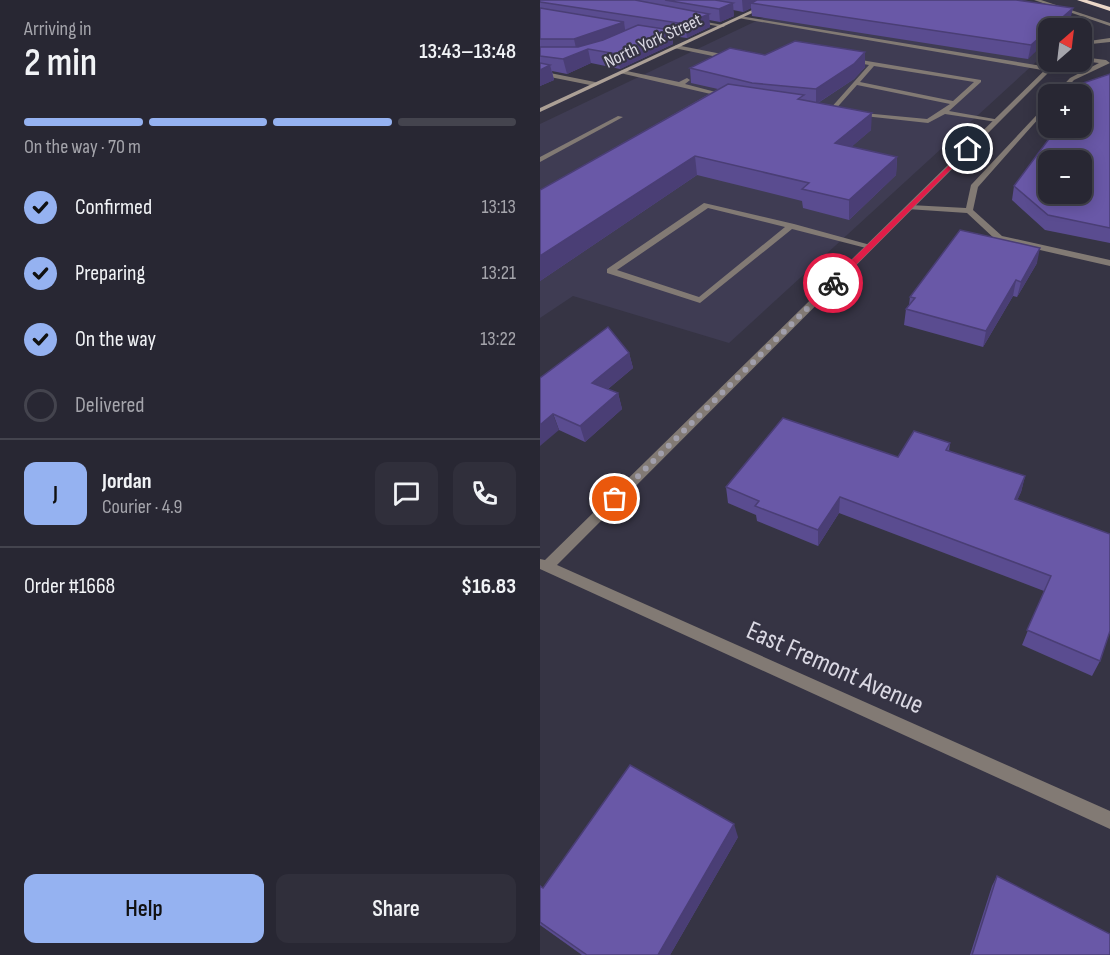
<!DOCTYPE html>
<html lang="en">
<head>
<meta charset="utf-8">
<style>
	body { margin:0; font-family:"Sofia Sans Condensed",sans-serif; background:#302f3b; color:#f1f3f6; height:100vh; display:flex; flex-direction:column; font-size:22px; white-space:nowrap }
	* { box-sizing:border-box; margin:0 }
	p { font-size:20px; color:#a5a5ac }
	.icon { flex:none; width:33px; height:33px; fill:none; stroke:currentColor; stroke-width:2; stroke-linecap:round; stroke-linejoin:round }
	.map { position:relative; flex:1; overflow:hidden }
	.sheet { display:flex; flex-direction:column; background:#282733; width:540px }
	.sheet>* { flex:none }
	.needle { width:39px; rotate:28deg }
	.tools { position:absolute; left:498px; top:18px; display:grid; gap:12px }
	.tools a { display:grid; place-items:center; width:54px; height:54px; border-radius:12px; background:#282733; box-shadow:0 3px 15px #0003,0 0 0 2px #44444e; font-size:30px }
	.pin { position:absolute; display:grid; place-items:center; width:51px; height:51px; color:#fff; margin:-26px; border:3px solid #fff; border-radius:50%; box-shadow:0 2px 6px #0007 }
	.courier { position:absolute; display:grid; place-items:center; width:60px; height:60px; margin:-30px; border:4px solid #e11d48; border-radius:50%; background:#fff; color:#222; box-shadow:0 2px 8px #0007 }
	.head em { font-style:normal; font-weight:600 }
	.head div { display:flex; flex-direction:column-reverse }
	.head { display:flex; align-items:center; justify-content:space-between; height:102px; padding:0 24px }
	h1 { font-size:39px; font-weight:600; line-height:45px }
	.bar { display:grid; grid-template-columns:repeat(4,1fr); gap:9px 6px; align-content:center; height:72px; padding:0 24px }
	.bar i { height:8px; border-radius:4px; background:#44444e }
	.bar .on { background:#95b2f1 }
	.bar p { grid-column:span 4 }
	.line { display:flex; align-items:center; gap:15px; padding:0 24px; border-top:2px solid #44444e }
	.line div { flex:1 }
	.round { display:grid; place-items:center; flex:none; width:63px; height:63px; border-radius:12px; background:#302f3b }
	ol { padding:0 24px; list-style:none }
	li { display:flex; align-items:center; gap:18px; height:66px }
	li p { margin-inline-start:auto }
	li .icon { padding:6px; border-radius:50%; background:#95b2f1; color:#111; stroke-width:4 }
	li:last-child { color:#a5a5ac }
	li i { width:33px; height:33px; border:3px solid #44444e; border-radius:50% }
	.primary-button { display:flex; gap:12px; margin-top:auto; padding:12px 24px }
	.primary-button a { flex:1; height:69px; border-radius:12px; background:#95b2f1; color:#111; font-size:24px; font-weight:600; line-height:69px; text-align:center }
	.primary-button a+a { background:#302f3b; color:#f1f3f6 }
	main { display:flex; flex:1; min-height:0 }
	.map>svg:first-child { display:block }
	.built { fill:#3f3c53 }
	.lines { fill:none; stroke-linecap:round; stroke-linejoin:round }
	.service { fill:#827a74; fill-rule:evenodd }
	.minor { fill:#827a74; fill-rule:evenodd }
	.secondary { fill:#aca096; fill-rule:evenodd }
	.motorway { fill:#ebd7c8; fill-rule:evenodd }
	.wall { fill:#5a4c90 }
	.shaded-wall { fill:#4a3e75 }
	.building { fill:#6958a7; stroke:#4a3e75; stroke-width:1.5; fill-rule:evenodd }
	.route { fill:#e11d48 }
	.done { stroke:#a19fab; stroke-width:6; stroke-dasharray:0 10.8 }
	.labels { text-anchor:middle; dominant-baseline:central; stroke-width:4.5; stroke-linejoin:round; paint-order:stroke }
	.far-street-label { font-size:18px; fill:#dad8e3; stroke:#363444 }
	.near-street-label { font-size:27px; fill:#dad8e3; stroke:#363444 }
</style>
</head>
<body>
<main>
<section class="sheet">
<div class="head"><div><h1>2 min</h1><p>Arriving in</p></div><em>13:43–13:48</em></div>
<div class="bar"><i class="on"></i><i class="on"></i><i class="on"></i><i></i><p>On the way · 70 m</p></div>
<ol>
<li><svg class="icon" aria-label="check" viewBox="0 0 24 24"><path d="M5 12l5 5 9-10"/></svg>Confirmed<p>13:13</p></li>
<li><svg class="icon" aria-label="check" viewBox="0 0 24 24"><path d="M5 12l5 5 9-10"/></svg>Preparing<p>13:21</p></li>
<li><svg class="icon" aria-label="check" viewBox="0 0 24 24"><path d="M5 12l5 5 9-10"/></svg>On the way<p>13:22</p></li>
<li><i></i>Delivered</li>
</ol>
<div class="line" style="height:108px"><b class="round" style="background:#95b2f1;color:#111">J</b><div><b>Jordan</b><p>Courier · 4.9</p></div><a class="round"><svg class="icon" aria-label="chat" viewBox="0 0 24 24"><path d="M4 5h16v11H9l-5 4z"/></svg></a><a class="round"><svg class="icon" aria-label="phone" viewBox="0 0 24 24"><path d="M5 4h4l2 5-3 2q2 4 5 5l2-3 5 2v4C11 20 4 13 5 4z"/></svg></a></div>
<div class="line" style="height:78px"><div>Order #1668</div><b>$16.83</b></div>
<div class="primary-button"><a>Help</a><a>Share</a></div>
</section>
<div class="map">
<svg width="570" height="955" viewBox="0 0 570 955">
	<rect width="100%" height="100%" fill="#363444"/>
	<!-- built -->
	<polygon class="built" points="260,0 485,0 543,20 534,28 508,28 508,51 189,343 33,296 0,318 0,124"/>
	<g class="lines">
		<!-- service -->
		<g class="service">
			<polygon points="200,16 508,67 511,69 508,71 198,18"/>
			<polygon points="155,20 183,25 185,26 183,27 153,22"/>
			<polygon points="136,45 192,56 195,58 192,60 134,48"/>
			<polygon points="542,57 566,60 570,63 534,80 521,94 515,94 530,78 559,63 542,61"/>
			<path d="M309 58 441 80V82L409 111 460 120 457 122 405 114 388 123 315 115 313 114V112L387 119 410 104 317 85 293 112H289V110L329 65 307 61ZM334 66 434 82 413 101 320 82Z"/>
			<polygon points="82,70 139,82 147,78 150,80 145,84 191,96 188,98 80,73"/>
			<polygon points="0,71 55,82 58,84 55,86 0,75"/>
			<polygon points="508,103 508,108 438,187 433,210 462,236 570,260 570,266 456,240 427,213 367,209 367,205 370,205 426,208 431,185"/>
			<polygon points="78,116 83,117 0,162 0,157"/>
			<path d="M164 203 254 224 334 246 330 249 252 229 160 303 67 273V269ZM168 208 245 227 159 297 77 270Z"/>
		</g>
		<!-- minor -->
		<g class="minor">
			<polygon points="494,0 501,0 570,23 570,26"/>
			<polygon points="570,38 570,42 542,45 542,42"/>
			<polygon points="513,62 519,62 17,565 570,811 570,829 0,569 0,559 5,560"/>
		</g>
		<!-- secondary -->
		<polygon class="secondary" points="234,0 240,0 0,112 0,108"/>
		<!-- motorway -->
		<polygon class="motorway" points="537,0 547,0 570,7 570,11"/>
	</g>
	<!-- wall -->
	<g class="wall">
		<polygon points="0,0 476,0 530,21 522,28 508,28 488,59 212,16 211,8 203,12 193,10 194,16 180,22 169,20 170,27 147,38 132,36 133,44 80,69 51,63 27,74 12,71 14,80 0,86"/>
		<polygon points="225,55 325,67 314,79 278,103 331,130 311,147 357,157 356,175 309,220 263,208 262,201 157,175 0,281 0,190 178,89 151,83 150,68"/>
		<polygon points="570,74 570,243 505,230 472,200 474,186 542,94 526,94 528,88"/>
		<polygon points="497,263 477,297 473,296 443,347 364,325 366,309 369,305 370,297"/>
		<polygon points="89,353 93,368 68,389 78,393 82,409 45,442 19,430 0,378"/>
		<polygon points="410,443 409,451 485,476 481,492 477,500 560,661 552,676 482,645 504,591 299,513 278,546 217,521 216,515 188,503 186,487 358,457"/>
		<polygon points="198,837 130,955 42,955 0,925 0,886 3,888"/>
		<polygon points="457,876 570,955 430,955 452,886"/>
	</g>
	<!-- shaded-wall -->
	<g class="shaded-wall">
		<polygon points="202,0 229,0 211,3 211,8 203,12"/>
		<polygon points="193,3 194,16 180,22 179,9"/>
		<polygon points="533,8 530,21 522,28 509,28"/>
		<polygon points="169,14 170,27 147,38 145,24"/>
		<polygon points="84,22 86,36 48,49 51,63 27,74 23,59 37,53 34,39"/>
		<polygon points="508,29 508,40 488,59 491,45"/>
		<polygon points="131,30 133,44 80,69 77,54"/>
		<polygon points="325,52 325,67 314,79 276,104 276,89"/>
		<polygon points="10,65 14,80 0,86 0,70"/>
		<polygon points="332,113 331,130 294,162 295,143"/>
		<polygon points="155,156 157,175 0,281 0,256"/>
		<polygon points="357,157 356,175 309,220 309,200"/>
		<polygon points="500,248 497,263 477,297 481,282"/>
		<polygon points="476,280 473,296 443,347 446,331"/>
		<polygon points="89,353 93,368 56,399 52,383"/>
		<polygon points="78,393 82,409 45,442 40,426"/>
		<polygon points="13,414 19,430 0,446 0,425"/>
		<polygon points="485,476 481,492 471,514 475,499"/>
		<polygon points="300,497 299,513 278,546 278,530"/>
		<polygon points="194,824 198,837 130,955 118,955"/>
	</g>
	<!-- building -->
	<g class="building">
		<polygon points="0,0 95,0 169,14 145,24 0,2"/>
		<polygon points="125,0 175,0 193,3 179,9"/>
		<polygon points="217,0 476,0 533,8 491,45 211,3"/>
		<polygon points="0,8 84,22 34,39 0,39"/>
		<polygon points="98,25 131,30 77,54 48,49 23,59 0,56 0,47 38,47 63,40"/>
		<polygon points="255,41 325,52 314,64 276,89 212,83 150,68 190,48 225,55"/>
		<polygon points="0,63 10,65 0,70"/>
		<path d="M570 74V228L508 215 474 186 517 128H542V94H528V88ZM508 160H542V194H508Z"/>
		<polygon points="188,84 264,95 258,99 332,113 295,143 357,157 309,200 262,189 269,183 155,156 0,256 0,190"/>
		<polygon points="420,230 500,248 481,282 476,280 446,331 366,309 375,298 370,297"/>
		<polygon points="68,327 89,353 52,383 78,393 40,426 13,414 0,425 0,378"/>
		<polygon points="243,418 358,457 374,431 410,443 406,450 485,476 475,499 570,534 570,631 560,661 487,630 511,576 300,497 278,530 215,506 219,501 186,487"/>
		<polygon points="90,765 194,824 118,955 47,955 0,922 0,886 3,888"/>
		<polygon points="457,876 570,934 570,955 432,955"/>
	</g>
	<!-- route -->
	<polygon class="route" points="428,147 430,150 296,285 290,285 290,281"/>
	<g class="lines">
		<!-- done -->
		<polyline class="done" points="75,499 293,283"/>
	</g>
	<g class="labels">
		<!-- far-street labels -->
		<g class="far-street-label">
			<text transform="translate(113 41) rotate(-25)">North York Street</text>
		</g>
		<!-- near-street labels -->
		<g class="near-street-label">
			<text transform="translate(295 668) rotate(24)">East Fremont Avenue</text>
		</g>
	</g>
</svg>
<div class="tools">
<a><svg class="needle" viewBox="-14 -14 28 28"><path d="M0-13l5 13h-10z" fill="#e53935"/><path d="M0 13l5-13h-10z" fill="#a5a5ac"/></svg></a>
<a>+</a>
<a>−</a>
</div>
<div class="pin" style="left:75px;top:499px;background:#ea580c"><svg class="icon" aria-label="bag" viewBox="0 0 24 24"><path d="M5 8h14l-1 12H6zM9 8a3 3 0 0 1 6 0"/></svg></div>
<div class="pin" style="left:428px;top:149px;background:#1f2937"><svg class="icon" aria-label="home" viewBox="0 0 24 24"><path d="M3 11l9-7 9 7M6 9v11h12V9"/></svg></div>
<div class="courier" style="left:293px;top:283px"><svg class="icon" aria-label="bike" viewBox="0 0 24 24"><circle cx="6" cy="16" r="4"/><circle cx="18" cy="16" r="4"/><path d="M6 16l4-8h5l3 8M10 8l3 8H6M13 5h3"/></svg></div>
</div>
</main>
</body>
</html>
